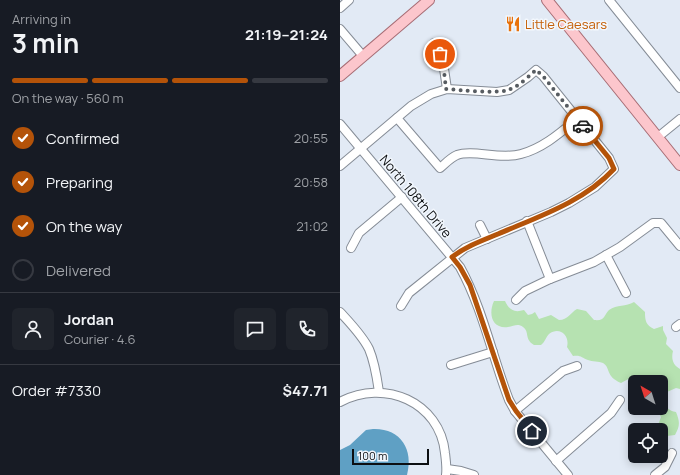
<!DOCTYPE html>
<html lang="en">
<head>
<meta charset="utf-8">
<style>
	body { margin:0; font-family:Manrope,sans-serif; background:#20242c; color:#f1f3f6; height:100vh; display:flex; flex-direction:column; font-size:15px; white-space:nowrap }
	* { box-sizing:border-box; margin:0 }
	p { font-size:13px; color:#9ea1a6 }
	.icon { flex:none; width:22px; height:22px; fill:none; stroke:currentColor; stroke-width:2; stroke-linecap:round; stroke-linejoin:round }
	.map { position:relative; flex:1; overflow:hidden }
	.drawer { display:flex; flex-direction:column; background:#171b24; width:340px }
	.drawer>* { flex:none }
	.needle { width:26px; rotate:321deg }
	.fabs { position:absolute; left:288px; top:375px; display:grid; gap:8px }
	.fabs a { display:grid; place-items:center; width:40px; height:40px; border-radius:6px; background:#171b24; box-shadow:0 2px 10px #0003; font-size:20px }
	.scale { position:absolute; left:12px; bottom:10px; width:77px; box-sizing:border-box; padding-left:4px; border:2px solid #0c0f12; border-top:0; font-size:11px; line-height:14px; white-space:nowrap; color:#0c0f12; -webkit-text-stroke:3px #f2f7fd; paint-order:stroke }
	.pin { position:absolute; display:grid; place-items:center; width:34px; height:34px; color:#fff; margin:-17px; border:2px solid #fff; border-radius:50%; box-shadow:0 1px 4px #0007 }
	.courier { position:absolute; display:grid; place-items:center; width:40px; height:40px; margin:-20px; border:3px solid #b45309; border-radius:50%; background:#fff; color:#222; box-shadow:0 1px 5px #0007 }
	.overview em { font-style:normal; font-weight:700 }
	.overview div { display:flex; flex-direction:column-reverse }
	.overview { display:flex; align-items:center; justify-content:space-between; height:68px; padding:0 12px }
	h1 { font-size:26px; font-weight:700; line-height:30px }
	.bar { display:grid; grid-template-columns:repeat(4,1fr); gap:6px 4px; align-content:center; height:48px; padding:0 12px }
	.bar i { height:5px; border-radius:3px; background:#363941 }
	.bar .selected { background:#b45309 }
	.bar p { grid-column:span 4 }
	.line { display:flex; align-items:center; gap:10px; padding:0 12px; border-top:1px solid #363941 }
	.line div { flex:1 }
	.round { display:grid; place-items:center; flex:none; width:42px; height:42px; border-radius:6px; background:#20242c }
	ol { padding:0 12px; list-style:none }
	li { display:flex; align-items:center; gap:12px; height:44px }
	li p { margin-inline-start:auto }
	li .icon { padding:4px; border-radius:50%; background:#b45309; color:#fff; stroke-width:4 }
	li:last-child { color:#9ea1a6 }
	li i { width:22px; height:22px; border:2px solid #363941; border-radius:50% }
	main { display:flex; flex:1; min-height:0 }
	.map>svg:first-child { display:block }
	.green { fill:#b6e2b1 }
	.water { fill:#5fa0c4 }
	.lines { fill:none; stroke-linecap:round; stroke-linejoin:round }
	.minor-casing { stroke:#858c96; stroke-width:10 }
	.major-casing { stroke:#a76d75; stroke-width:12 }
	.minor { stroke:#fff; stroke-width:8 }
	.major { stroke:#fcc6cc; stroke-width:10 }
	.done { stroke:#575c61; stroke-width:4; stroke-dasharray:0 7.2 }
	.route { stroke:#b45309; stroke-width:5 }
	.labels { text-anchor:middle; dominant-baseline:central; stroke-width:3; stroke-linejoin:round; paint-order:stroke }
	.food-label { font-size:13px; fill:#c56008; stroke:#f2f7fd; text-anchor:start }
	.street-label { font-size:13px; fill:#0c0f12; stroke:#f2f7fd }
</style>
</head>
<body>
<main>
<section class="drawer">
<div class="overview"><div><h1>3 min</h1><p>Arriving in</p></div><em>21:19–21:24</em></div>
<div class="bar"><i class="selected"></i><i class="selected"></i><i class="selected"></i><i></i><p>On the way · 560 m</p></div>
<ol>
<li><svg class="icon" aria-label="check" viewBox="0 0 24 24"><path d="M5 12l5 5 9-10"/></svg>Confirmed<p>20:55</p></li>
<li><svg class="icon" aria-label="check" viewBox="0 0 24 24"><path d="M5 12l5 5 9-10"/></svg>Preparing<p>20:58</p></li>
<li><svg class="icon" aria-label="check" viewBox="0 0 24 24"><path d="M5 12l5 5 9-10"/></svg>On the way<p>21:02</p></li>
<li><i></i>Delivered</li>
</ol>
<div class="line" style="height:72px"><a class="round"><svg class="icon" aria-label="person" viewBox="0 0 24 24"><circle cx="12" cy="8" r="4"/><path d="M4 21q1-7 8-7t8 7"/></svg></a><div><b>Jordan</b><p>Courier · 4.6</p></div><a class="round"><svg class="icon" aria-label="chat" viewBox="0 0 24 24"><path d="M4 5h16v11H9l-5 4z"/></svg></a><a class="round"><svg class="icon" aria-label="phone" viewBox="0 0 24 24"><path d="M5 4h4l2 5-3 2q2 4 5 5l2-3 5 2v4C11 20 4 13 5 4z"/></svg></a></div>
<div class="line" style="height:52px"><div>Order #7330</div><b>$47.71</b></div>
</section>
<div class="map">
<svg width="340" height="475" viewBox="0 0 340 475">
	<rect width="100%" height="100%" fill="#e2eaf5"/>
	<!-- green -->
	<path class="green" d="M154 301H165C169 310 174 313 184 310L188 315 192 314 195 312 199 319 211 315 219 320C228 320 230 313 237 309L246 311 254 320C266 321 263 316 269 310 277 304 286 307 294 302L305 312C305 321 306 325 314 329L323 326V330L327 338 326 344 333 351C331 359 333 365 340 369V389L336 388 327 392 323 400C325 407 329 411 336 412 340 422 340 426 335 435L327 436 318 425 321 417 317 410 321 408V382H315L313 379 303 377H292L281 383C265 376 271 368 263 363 259 361 252 362 248 360 241 358 242 355 233 356L227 347C230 336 220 326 209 334 206 337 205 342 201 345H194C184 339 190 332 183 327 178 323 174 326 168 327 152 329 148 314 154 301Z"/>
	<!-- water -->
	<path class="water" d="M33 429C60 428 74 449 67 475H0V450L10 445 26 430Z"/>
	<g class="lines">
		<!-- minor casing -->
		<g class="minor-casing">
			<g id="minor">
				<polyline points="269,0 340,88"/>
				<polyline points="0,8 9,0"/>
				<polyline points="0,29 23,56"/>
				<polyline points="94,43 103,62 107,89"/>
				<path d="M57 118 100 168C105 164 110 158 117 155 133 149 160 160 181 154 203 148 220 133 237 119"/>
				<path d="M0 124 120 267C143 309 152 356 169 400L175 411 228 475"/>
				<polyline points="318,137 340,119"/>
				<polyline points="0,166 71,106 91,94 107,89 157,92 169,90 188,77 196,70 203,76 269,158 274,169 255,187 229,203 211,212 125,248 69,293 61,306"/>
				<polyline points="187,221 210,279"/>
				<polyline points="140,225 147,239"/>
				<polyline points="11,248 19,233 62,197"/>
				<polyline points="266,255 286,293"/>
				<polyline points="176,300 185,291 210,279 254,262 280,247 313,223 321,223 340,246"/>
				<path d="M0 312C10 323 22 335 29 349 35 363 37 378 39 392"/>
				<polyline points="336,327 340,324"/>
				<polyline points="111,365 153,352"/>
				<path d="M0 402C44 378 100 402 105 453 106 461 107 468 106 475"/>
				<polyline points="175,411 223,371 237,366"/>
				<polyline points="216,461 271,413 280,400"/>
				<polyline points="107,469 121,471 134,475"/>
				<polyline points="315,475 325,467 332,453"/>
			</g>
		</g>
		<!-- major casing -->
		<g class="major-casing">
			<g id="major">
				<polyline points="207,0 340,165"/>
				<polyline points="0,76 89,0"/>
			</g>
		</g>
		<!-- minor -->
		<use href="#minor" class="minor"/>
		<!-- major -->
		<use href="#major" class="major"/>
	</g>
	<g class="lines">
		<!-- done -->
		<path class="done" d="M100 54 103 62 106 89C121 90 156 94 168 90 178 87 188 77 196 70L203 76 243 126"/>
		<!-- route -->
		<path class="route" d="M192 431 176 411 169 400 130 285 120 267 112 257C127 246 141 241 158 234 200 216 243 202 274 169L269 158 243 126"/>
	</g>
	<!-- icons -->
	<defs>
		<g id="restaurant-bare" transform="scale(1.2)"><path d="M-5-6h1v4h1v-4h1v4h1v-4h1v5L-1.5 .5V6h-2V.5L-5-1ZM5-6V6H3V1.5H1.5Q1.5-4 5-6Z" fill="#e8710a" stroke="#f2f7fd" stroke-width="2.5" paint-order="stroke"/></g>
	</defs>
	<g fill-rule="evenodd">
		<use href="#restaurant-bare" x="173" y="24"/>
	</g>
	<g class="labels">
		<!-- food labels -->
		<g class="food-label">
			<text x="185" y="24">Little Caesars</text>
		</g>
		<!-- street labels -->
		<g class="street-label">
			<text transform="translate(76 196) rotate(50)">North 108th Drive</text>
		</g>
	</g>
</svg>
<div class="fabs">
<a><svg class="needle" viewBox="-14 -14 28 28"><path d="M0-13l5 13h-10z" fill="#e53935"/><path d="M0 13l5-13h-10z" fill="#9ea1a6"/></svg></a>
<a><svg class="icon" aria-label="locate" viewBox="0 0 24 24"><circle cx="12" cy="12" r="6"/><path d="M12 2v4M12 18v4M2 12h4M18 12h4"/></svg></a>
</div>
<div class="scale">100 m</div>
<div class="pin" style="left:100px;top:54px;background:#ea580c"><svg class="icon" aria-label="bag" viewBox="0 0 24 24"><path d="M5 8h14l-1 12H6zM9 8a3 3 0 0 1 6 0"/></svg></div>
<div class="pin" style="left:192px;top:431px;background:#1f2937"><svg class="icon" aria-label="home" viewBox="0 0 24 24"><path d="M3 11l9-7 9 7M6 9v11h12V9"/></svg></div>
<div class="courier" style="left:243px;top:126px"><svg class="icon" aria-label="car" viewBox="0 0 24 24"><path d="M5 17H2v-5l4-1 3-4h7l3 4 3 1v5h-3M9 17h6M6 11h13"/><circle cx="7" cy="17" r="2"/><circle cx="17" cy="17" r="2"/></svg></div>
</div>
</main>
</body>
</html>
